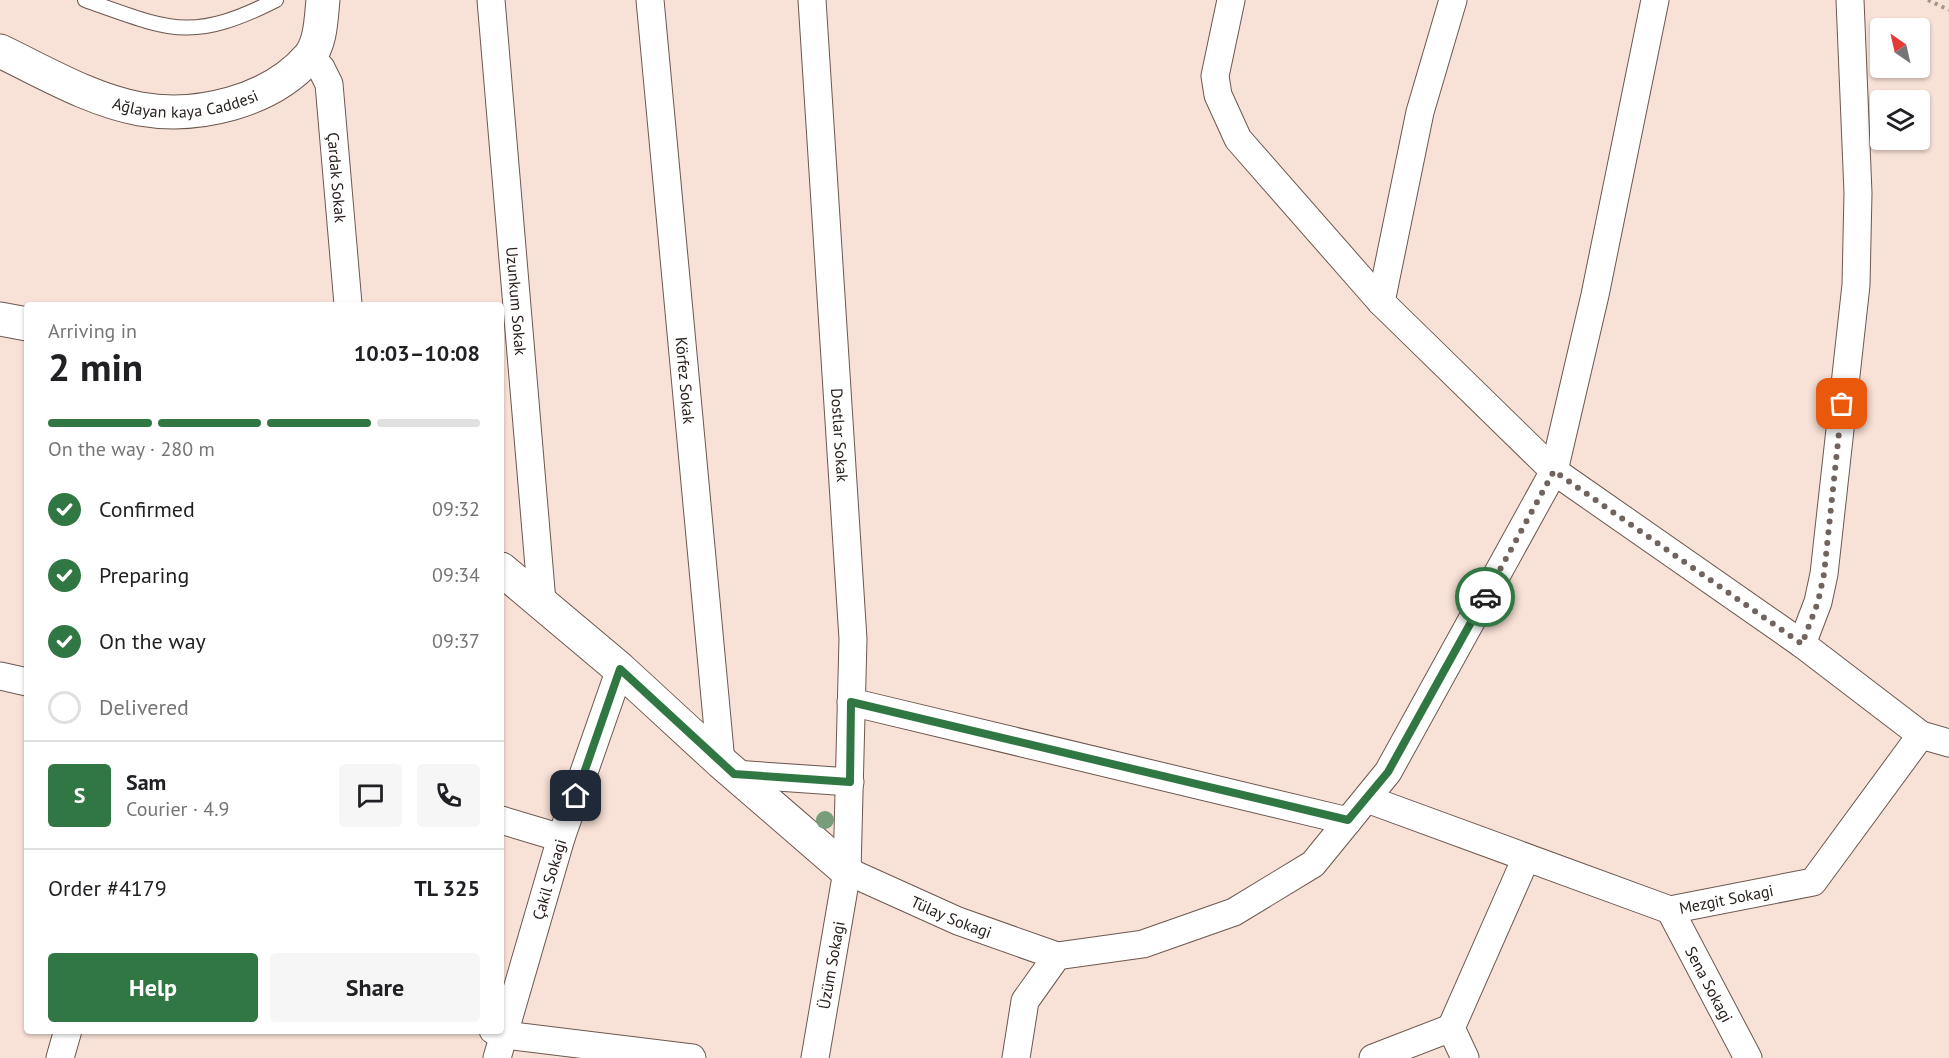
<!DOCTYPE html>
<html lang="en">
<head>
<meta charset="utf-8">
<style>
	body { margin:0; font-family:"PT Sans",sans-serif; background:#f6f6f6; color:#202124; height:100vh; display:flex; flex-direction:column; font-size:22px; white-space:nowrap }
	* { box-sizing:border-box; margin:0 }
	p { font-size:20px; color:#757577 }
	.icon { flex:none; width:33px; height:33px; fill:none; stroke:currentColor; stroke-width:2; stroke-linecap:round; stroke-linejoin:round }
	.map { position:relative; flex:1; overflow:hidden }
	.details { position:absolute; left:24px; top:302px; width:480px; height:732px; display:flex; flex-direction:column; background:#fff; border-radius:6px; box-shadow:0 2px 4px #0004 }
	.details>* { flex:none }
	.needle { width:39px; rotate:326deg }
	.fabs { position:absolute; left:1870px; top:18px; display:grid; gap:12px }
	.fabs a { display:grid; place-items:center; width:60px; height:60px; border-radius:6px; background:#fff; box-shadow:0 2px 4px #0004; font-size:30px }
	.pin { position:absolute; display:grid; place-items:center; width:51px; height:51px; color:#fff; margin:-26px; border-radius:12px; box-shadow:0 3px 9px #0006 }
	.courier { position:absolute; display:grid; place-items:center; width:60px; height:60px; margin:-30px; border:4px solid #307743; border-radius:50%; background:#fff; color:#222; box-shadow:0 2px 8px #0007 }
	.headline em { font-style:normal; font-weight:800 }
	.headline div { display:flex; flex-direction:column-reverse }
	.headline { display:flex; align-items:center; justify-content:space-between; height:102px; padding:0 24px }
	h1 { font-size:39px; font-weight:800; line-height:45px }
	.bar { display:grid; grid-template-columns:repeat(4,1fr); gap:9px 6px; align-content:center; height:72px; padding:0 24px }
	.bar i { height:8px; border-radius:4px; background:#e0e0e0 }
	.bar .on { background:#307743 }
	.bar p { grid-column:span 4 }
	.line { display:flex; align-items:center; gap:15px; padding:0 24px; border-top:2px solid #e0e0e0 }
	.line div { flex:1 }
	.round { display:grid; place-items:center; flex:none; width:63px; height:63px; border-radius:6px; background:#f6f6f6 }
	ol { padding:0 24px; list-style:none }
	li { display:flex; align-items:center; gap:18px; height:66px }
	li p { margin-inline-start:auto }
	li .icon { padding:6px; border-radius:50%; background:#307743; color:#fff; stroke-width:4 }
	li:last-child { color:#757577 }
	li i { width:33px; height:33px; border:3px solid #e0e0e0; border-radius:50% }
	.action { display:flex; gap:12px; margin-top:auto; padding:12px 24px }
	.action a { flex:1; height:69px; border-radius:6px; background:#307743; color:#fff; font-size:24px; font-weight:800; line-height:69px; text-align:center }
	.action a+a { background:#f6f6f6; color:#202124 }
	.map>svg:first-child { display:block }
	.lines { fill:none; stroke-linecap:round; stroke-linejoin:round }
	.lane-casing { stroke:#6c584f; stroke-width:16 }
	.street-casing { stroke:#6c584f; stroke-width:29 }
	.secondary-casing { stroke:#6c584f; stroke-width:35 }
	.path { stroke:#a2928a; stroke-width:4; stroke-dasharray:3 4.5; stroke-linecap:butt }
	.lane { stroke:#fff; stroke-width:14 }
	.street { stroke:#fff; stroke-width:27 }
	.secondary { stroke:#fff; stroke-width:33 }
	.tree { fill:#789d7b }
	.done { stroke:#71645e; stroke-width:6; stroke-dasharray:0 10.8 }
	.route { stroke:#307743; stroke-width:8 }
	.labels { text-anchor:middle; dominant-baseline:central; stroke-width:4.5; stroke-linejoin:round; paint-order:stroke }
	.street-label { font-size:16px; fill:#29211d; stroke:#fff }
</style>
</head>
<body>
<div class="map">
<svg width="1949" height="1058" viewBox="0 0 1949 1058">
	<rect width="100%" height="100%" fill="#f8e1d6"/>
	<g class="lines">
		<!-- lane casing -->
		<g class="lane-casing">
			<path id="lane" d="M85 0C170 30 191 43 276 0"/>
		</g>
		<!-- street casing -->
		<g class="street-casing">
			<g id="street">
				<path id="s1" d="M491 0 542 602"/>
				<path id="s2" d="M650 0 721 762"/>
				<path id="s3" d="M812 0 853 639 847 871 815 1058"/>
				<polyline points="1231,0 1215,76 1218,95 1238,139 1381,302"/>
				<polyline points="1453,0 1420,112 1381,302 1554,471 1802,644 1921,735 1949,743"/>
				<path id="s4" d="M310 56 321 68 329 84 348 304"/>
				<polyline points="1802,644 1818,602 1824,574 1856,285 1858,193 1850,0"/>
				<polyline points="0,676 27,682"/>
				<polyline points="851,702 1348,821"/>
				<polyline points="734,774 850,782"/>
				<path id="s5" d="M1367 799 1670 910 1813 882 1921 735"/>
				<polyline points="501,820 561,838"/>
				<path id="s6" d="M847 871 958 921 1057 956"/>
				<path id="s7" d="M1670 910 1748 1058"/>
				<polyline points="493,1030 505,1035 692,1058"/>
				<polyline points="60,1058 68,1030"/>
				<path id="s8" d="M497 1058 561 838 620 669"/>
				<polyline points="1016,1058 1025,1001 1057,956 1143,944 1234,912 1313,864 1388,772 1554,471 1595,295 1655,0"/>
				<polyline points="1373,1058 1451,1028"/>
				<polyline points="1465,1058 1451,1028 1526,858"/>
			</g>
		</g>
		<!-- secondary casing -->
		<g class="secondary-casing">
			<g id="secondary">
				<path id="s9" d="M0 51C44 72 91 100 140 109 197 119 270 102 309 57 321 43 321 18 323 0"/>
				<polyline points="0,319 27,324"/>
				<polyline points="501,569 620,669 721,762 847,871"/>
			</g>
		</g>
		<!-- path -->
		<polyline class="path" points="1928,0 1949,10"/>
		<!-- lane -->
		<use href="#lane" class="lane"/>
		<!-- street -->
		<use href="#street" class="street"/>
		<!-- secondary -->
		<use href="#secondary" class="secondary"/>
	</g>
	<!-- trees -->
	<circle class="tree" cx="825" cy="820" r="9"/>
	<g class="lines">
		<!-- done -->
		<polyline class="done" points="1485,597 1554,471 1802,644 1818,602 1824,574 1842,404"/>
		<!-- route -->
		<polyline class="route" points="576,796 620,669 734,774 850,782 851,702 1348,820 1388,772 1485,597"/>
	</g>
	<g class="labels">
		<!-- street labels -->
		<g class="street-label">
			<text stroke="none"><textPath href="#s9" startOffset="198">Ağlayan kaya Caddesi</textPath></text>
			<text stroke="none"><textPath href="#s4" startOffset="128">Çardak Sokak</textPath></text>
			<text stroke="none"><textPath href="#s1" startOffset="302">Uzunkum Sokak</textPath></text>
			<text stroke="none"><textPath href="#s2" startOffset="382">Körfez Sokak</textPath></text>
			<text stroke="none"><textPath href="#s3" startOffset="436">Dostlar Sokak</textPath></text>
			<text stroke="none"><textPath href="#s8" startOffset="186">Çakil Sokagi</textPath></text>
			<text stroke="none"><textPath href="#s5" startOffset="380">Mezgit Sokagi</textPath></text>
			<text stroke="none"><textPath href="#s6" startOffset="114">Tülay Sokagi</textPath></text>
			<text transform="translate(831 965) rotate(-80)">Üzüm Sokagi</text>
			<text stroke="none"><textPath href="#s7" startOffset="84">Sena Sokagi</textPath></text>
		</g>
	</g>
</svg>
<div class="fabs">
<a><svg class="needle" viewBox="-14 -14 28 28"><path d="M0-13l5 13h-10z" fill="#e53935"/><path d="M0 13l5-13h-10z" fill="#757577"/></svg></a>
<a><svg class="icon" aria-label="layers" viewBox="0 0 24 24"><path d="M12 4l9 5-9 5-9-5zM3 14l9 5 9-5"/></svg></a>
</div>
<div class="pin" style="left:1842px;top:404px;background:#ea580c"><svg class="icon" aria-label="bag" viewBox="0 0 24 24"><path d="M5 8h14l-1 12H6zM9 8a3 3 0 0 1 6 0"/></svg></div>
<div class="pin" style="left:576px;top:796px;background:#1f2937"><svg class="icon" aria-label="home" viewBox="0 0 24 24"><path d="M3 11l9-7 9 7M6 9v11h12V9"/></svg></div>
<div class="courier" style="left:1485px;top:597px"><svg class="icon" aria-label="car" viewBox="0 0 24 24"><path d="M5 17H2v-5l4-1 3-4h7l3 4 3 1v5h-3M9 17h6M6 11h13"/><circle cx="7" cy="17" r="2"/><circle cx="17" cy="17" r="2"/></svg></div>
<section class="details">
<div class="headline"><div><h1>2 min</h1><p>Arriving in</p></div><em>10:03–10:08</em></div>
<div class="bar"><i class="on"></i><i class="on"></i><i class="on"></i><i></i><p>On the way · 280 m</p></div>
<ol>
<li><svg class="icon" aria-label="check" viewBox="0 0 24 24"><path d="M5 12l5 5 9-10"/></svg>Confirmed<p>09:32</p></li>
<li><svg class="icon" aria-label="check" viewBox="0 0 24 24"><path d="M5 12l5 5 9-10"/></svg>Preparing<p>09:34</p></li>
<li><svg class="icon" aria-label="check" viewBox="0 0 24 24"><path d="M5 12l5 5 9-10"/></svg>On the way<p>09:37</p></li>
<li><i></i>Delivered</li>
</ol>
<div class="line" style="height:108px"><b class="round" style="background:#307743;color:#fff">S</b><div><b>Sam</b><p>Courier · 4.9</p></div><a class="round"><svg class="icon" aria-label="chat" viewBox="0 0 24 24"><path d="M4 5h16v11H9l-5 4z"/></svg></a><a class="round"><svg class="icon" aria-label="phone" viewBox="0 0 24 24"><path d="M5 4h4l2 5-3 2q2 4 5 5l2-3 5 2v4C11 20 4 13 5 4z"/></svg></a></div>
<div class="line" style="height:78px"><div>Order #4179</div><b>TL 325</b></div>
<div class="action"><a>Help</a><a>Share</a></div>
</section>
</div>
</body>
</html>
